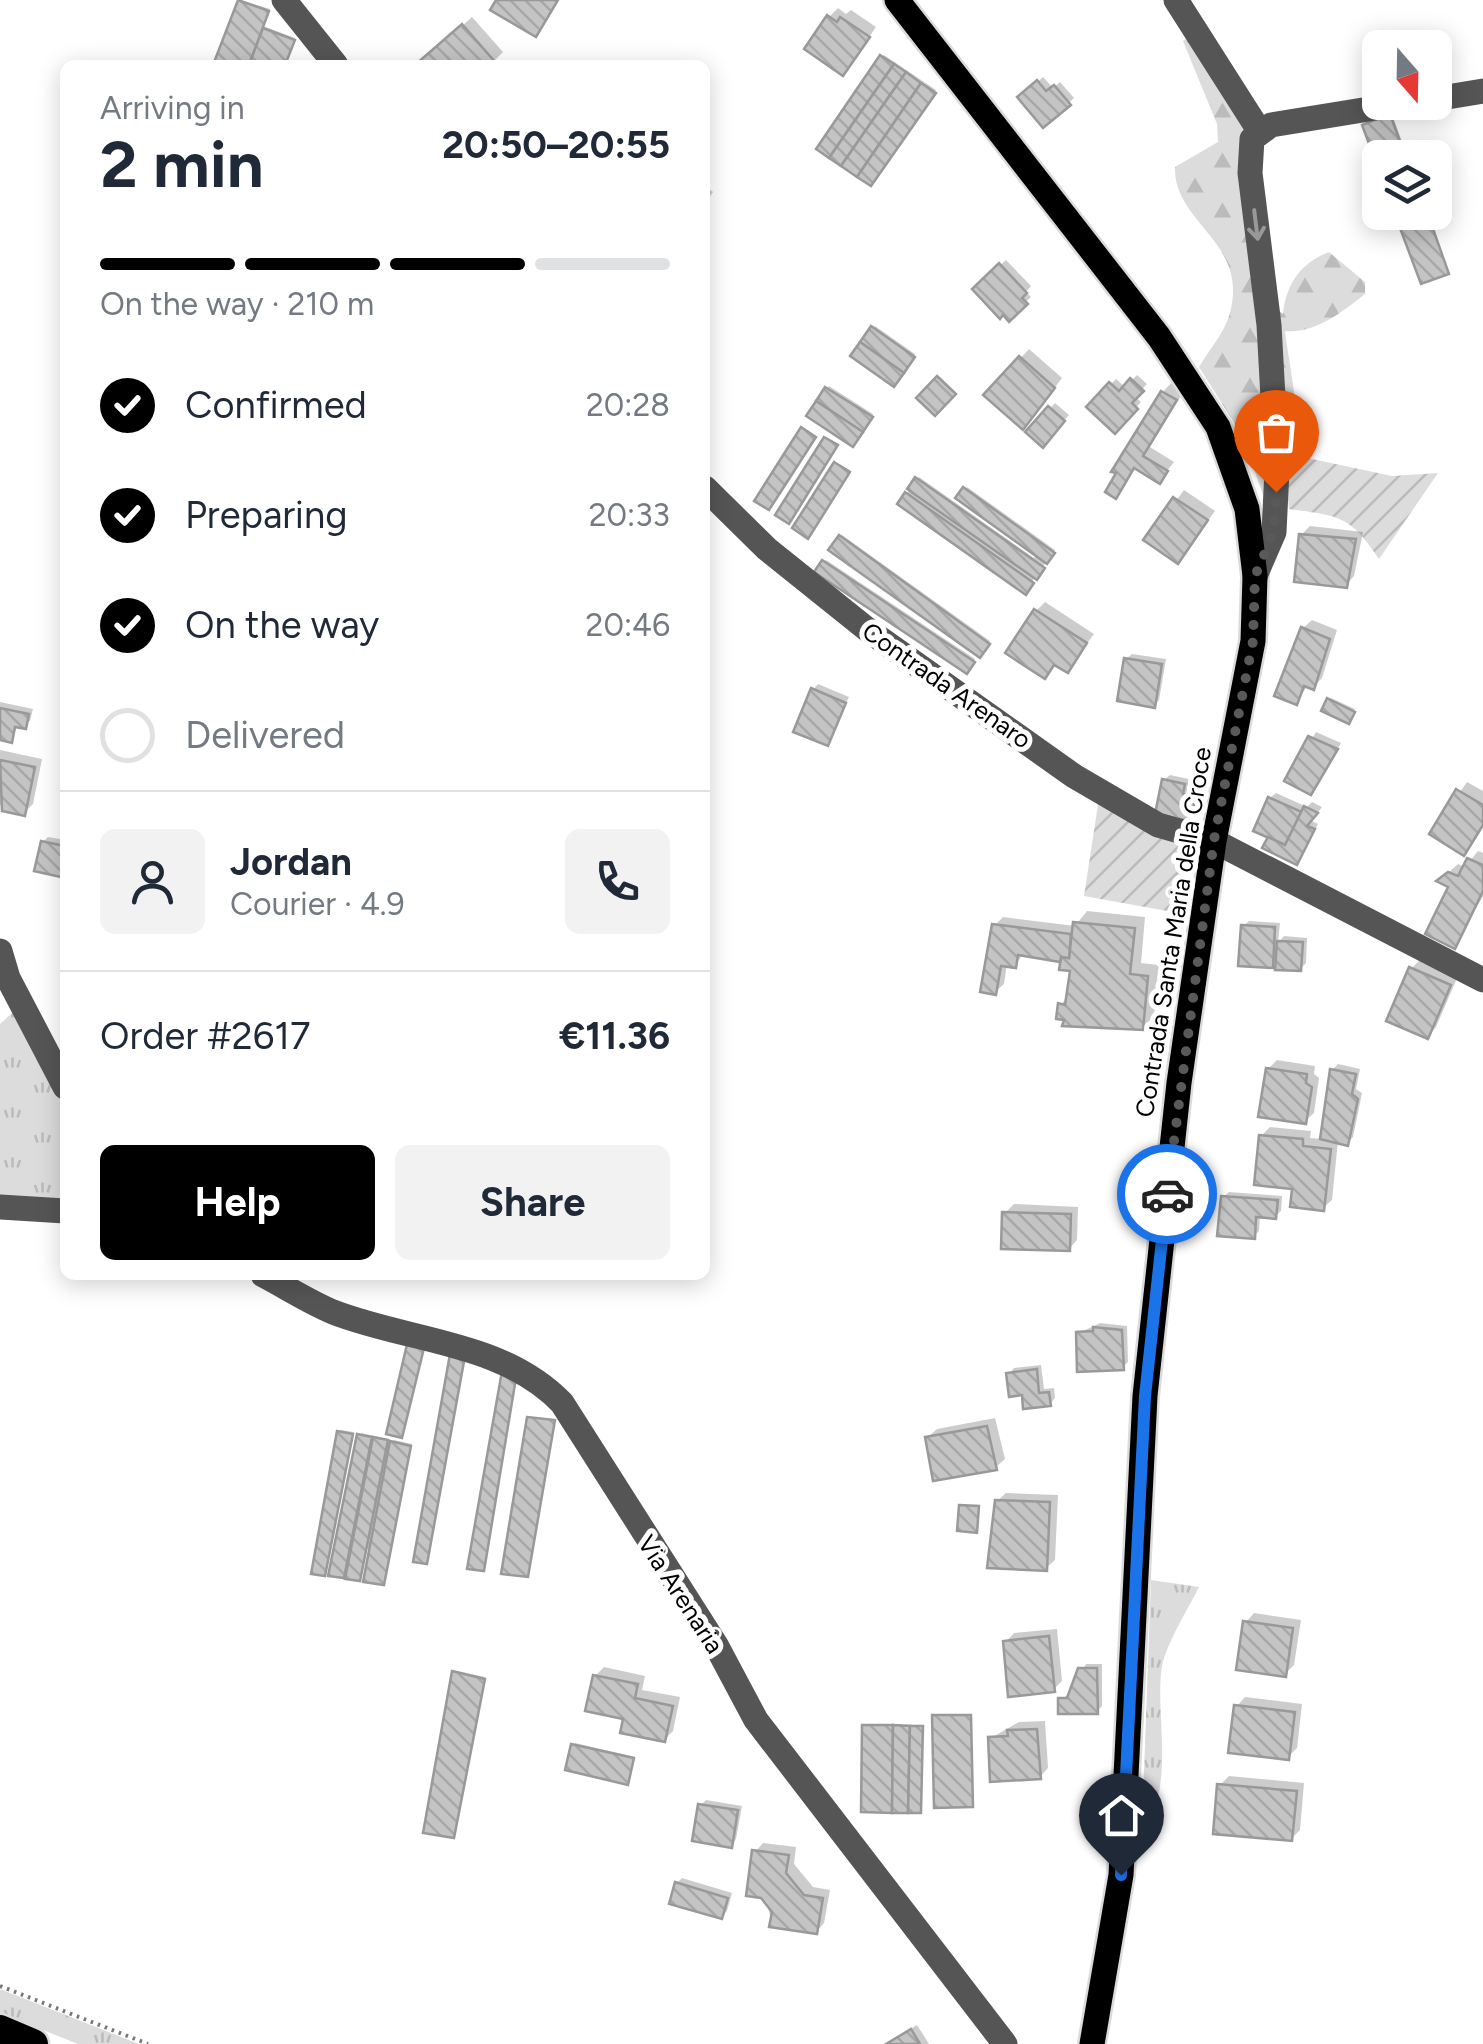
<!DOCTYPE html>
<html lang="en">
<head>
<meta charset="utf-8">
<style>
	body { margin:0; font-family:Figtree,sans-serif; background:#f2f2f3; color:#1f2937; height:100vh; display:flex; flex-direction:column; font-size:38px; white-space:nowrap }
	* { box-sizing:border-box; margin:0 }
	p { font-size:32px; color:#747a83 }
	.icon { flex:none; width:55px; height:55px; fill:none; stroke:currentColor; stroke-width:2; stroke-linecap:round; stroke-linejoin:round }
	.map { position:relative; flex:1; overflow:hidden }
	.details { position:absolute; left:60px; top:60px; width:650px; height:1220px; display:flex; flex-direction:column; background:#fff; border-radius:15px; box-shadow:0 5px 25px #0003 }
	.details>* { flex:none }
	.needle { width:65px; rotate:160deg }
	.tools { position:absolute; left:1362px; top:30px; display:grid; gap:20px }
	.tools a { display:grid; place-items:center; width:90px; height:90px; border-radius:15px; background:#fff; box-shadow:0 5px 25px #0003; font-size:50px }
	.pin { position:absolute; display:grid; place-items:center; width:85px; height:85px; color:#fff; margin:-102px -42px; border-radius:50% 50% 50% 0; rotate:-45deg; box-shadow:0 0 10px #0007 }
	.pin .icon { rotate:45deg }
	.courier { position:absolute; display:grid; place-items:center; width:100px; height:100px; margin:-50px; border:8px solid #1a73e8; border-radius:50%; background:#fff; color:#222; box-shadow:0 2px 12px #0007 }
	.overview em { font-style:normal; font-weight:700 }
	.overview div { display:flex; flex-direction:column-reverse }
	.overview { display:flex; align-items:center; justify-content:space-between; height:170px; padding:0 40px }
	h1 { font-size:65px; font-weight:700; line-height:75px }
	.bar { display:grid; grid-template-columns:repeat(4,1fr); gap:15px 10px; align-content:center; height:120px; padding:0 40px }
	.bar i { height:12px; border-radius:8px; background:#e0e1e3 }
	.bar .selected { background:#000 }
	.bar p { grid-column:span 4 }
	.line { display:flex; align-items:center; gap:25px; padding:0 40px; border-top:2px solid #e0e1e3 }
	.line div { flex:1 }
	.round { display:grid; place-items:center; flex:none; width:105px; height:105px; border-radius:15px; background:#f2f2f3 }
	ol { padding:0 40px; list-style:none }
	li { display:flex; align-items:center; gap:30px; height:110px }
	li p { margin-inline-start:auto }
	li .icon { padding:10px; border-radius:50%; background:#000; color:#fff; stroke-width:4 }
	li:last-child { color:#747a83 }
	li i { width:55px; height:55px; border:5px solid #e0e1e3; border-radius:50% }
	.primary-button { display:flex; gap:20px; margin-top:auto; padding:20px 40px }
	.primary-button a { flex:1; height:115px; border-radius:15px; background:#000; color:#fff; font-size:40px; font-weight:700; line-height:115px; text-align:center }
	.primary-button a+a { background:#f2f2f3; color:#1f2937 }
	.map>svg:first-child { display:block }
	.grass { fill:url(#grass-tufts) }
	.forest { fill:url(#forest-firs) }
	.garden { fill:url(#garden-furrows) }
	.shadow { fill:#0003 }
	.building { fill:url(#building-back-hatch); stroke:#999; stroke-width:2.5 }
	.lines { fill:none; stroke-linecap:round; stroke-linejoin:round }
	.major-casing { stroke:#dbdbdb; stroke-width:30 }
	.highway-casing { stroke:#dbdbdb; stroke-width:35 }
	.path { stroke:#777; stroke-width:4; stroke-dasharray:2.5 5; stroke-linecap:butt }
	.minor { stroke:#555; stroke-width:25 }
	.major { stroke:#000; stroke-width:25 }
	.highway { stroke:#000; stroke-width:30 }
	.oneway { stroke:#999 }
	.done { stroke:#595959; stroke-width:10; stroke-dasharray:0 18 }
	.route { stroke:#1a73e8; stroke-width:12 }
	.labels { text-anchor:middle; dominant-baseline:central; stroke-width:10; stroke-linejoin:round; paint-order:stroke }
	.street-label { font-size:25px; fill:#000; stroke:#fff }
</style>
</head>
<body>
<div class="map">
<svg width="1483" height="2044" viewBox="0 0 1483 2044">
	<defs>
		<pattern id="grass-tufts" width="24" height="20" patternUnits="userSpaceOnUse" patternTransform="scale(2.5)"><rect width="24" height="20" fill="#dcdcdc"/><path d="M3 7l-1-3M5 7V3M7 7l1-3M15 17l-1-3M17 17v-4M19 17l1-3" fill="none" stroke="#bbb"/></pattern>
		<pattern id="forest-firs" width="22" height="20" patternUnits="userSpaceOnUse" patternTransform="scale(2.5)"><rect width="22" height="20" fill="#dcdcdc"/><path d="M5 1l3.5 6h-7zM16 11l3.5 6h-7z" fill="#bbb"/></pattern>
		<pattern id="garden-furrows" width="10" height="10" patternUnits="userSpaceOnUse" patternTransform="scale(2.5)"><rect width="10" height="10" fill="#dcdcdc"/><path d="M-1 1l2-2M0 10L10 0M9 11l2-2" fill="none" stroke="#bbb"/></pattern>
		<pattern id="building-back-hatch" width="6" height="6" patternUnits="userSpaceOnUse" patternTransform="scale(2.5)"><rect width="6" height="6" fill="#c4c4c4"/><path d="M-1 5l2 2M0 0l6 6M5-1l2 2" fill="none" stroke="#a7a7a7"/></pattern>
	</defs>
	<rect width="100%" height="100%" fill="#fff"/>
	<!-- grass -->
	<g class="grass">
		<polygon points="19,1007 65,1091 65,1207 0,1205 0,1024"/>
		<path d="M1151 1580 1199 1587C1188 1609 1172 1634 1164 1658 1151 1700 1179 1790 1142 1827Z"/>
		<polygon points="0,1989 139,2044 78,2044 0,2013"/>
	</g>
	<!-- forest -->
	<path class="forest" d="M1190 36 1252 129 1260 296 1283 314C1286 285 1300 263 1329 252L1365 282V294C1342 312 1315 334 1285 331 1290 377 1318 476 1264 497L1241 434 1199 367C1209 350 1225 332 1230 313 1249 241 1173 223 1175 167L1218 142 1217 124 1183 41Z"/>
	<!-- garden -->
	<g class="garden">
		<path d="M1298 456 1392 476 1438 473 1379 559C1350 515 1339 516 1289 509L1286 481Z"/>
		<polygon points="1099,798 1195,846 1184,914 1084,896"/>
	</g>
	<!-- shadow -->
	<g class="shadow">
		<polygon points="240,0 270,9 263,26 295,38 286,63 291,65 216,65"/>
		<polygon points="838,8 846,14 851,10 876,27 851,64 829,17"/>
		<polygon points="472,17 503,52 490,65 418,65"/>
		<polygon points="884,55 936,90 871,183 819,148"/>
		<polygon points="1043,77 1053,88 1060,82 1074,98 1044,125 1020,97"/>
		<polygon points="1392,114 1408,158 1380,158 1380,166 1365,125"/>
		<polygon points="705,186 713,192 705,204"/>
		<polygon points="1397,212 1429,212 1448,272"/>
		<polygon points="1006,260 1031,286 1026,292 1031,297 1009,318 975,289"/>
		<polygon points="875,326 915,354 893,384 853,355"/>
		<polygon points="1029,349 1062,378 1032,418 987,395"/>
		<polygon points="1137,375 1147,384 1135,397 1141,402 1115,431 1089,407 1116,379 1125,387"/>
		<polygon points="1171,383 1184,391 1150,447 1174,462 1159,481 1136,467 1115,495 1163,392"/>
		<polygon points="829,386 873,414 855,442 809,416"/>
		<polygon points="1055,403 1069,415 1043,444 1029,432"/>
		<polygon points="919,477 1034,558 1037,554 958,497 967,487 1055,550 1025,591 907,494"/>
		<polygon points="1184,490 1215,511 1178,561 1147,540"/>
		<polygon points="1310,526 1363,532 1354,576 1346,585 1301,535"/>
		<polygon points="842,535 990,641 980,655 832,549"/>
		<polygon points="826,560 975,659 967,671 818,572"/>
		<polygon points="1045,602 1094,634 1067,670 1056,663 1045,676 1036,611"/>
		<polygon points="1312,620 1337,630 1322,678 1313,687 1308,685 1296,702 1303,628"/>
		<polygon points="1132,654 1166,659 1159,700 1154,705 1126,659"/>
		<polygon points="818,684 849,697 827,743 813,690"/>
		<polygon points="1331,698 1355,709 1350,719 1329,700"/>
		<polygon points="0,702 33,709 30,721 18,725 11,740 0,738"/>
		<polygon points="1316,732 1341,743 1316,787 1288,780"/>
		<polygon points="0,750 42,759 33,804 24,813 0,805"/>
		<polygon points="1170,775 1189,779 1187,789 1199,791 1189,818 1164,780"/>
		<polygon points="1467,782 1483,791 1483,827 1464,853 1432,833"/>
		<polygon points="1276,793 1307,807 1312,802 1322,807 1312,821 1318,824 1297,862 1271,835 1270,798"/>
		<polygon points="48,837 65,840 65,875 43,842"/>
		<polygon points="1478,851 1483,853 1483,896 1454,946 1448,873 1458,864 1465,867"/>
		<polygon points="1087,911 1145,917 1141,963 1159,965 1154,1016 1142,1028 1060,1005 1069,996 1072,969 1063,960 1024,953 1015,965 1007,964 1004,984 995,992 994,926 1003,917 1075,926"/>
		<polygon points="1249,921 1280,923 1278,943 1284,936 1307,938 1306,963 1300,969 1278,959 1272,965 1243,926"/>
		<polygon points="1420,960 1458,976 1436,1027 1428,1036 1411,969"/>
		<polygon points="1277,1060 1315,1066 1314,1074 1319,1078 1314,1113 1305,1121 1268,1069"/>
		<polygon points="1338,1064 1360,1069 1356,1089 1362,1093 1353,1137 1347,1143 1338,1141 1332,1200 1323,1208 1295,1186 1261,1136 1270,1127 1311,1131 1310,1138 1323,1139 1332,1070"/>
		<polygon points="1229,1192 1282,1196 1281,1211 1275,1216 1260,1215 1259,1231 1254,1236 1223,1197"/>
		<polygon points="1014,1204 1078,1207 1077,1240 1069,1249 1005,1213"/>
		<polygon points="1100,1323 1127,1326 1128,1362 1122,1368 1079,1333"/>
		<polygon points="466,1355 428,1560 416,1560"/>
		<polygon points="1041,1365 1044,1389 1054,1388 1055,1398 1050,1404 1024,1393 1009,1374 1014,1368"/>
		<polygon points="518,1371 485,1567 470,1567"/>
		<polygon points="995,1418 1005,1459 996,1467 928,1437 937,1429"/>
		<polygon points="341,1430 354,1432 324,1573 339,1432"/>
		<polygon points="361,1433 388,1439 387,1447 394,1440 412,1444 383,1582 372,1549 367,1548 360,1579 331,1574"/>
		<polygon points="1006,1493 1058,1495 1055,1560 1046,1568 997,1501"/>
		<polygon points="1254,1613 1301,1620 1294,1665 1285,1674 1246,1622"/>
		<polygon points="1057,1629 1062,1681 1053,1690 1006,1642 1014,1633"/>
		<polygon points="1086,1664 1102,1664 1102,1706 1097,1711 1060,1699 1071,1694"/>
		<polygon points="604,1667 645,1676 642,1690 680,1697 673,1731 664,1740 626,1717 595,1676"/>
		<polygon points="457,1671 485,1677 455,1833 455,1672"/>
		<polygon points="1245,1697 1302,1704 1297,1748 1288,1757 1237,1706"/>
		<polygon points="937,1714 972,1714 972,1805 935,1716"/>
		<polygon points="1045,1721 1048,1768 1040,1777 991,1738 1019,1722"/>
		<polygon points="867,1724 924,1725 920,1811 865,1726"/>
		<polygon points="575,1743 635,1757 629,1780 574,1745"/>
		<polygon points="1229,1776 1304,1783 1300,1830 1291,1839 1220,1785"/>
		<polygon points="706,1800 742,1806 736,1839 731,1845 701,1805"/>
		<polygon points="763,1843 796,1847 794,1864 813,1887 830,1890 824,1923 816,1932 772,1924 755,1852"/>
		<polygon points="682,1878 732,1893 727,1911 721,1917 677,1883"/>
		<polygon points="917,2025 929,2044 888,2044 892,2041"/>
	</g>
	<!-- building -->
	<g class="building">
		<polygon points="238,0 269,11 249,65 213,65"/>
		<polygon points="496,0 558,0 536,37 490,10"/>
		<polygon points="827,15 837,22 840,17 870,37 843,76 804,49"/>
		<polygon points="462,24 496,63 415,65"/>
		<polygon points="263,28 295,40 285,65 249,65"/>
		<polygon points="880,55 894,64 829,158 816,149"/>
		<polygon points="894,64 906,72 841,166 829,158"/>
		<polygon points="906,72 921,83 857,177 841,166"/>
		<polygon points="1037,80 1046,91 1054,85 1071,105 1043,128 1017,97"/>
		<polygon points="921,83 936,93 871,186 857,177"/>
		<polygon points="1390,114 1406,158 1380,158 1380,173 1362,125"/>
		<polygon points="1394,212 1427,212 1449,274 1421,284"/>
		<polygon points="999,263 1027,293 1022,298 1028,304 1009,322 1003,315 1000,319 972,289"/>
		<polygon points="871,326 915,357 904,373 860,342"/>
		<polygon points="860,342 904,373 894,387 850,356"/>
		<polygon points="1019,356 1055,388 1023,430 983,395"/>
		<polygon points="937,376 956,394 935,416 916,398"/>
		<polygon points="1130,378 1144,391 1132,403 1138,409 1115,434 1086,407 1109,382 1119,391"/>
		<polygon points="825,387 873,417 863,432 816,401"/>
		<polygon points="1161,391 1177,400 1143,456 1168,471 1160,484 1134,468 1116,499 1105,492 1116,473 1111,472"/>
		<polygon points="816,401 863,432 853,447 806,416"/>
		<polygon points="1048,406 1065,421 1043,448 1025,432"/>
		<polygon points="801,427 816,437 769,510 754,501"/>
		<polygon points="824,437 838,445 789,524 775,515"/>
		<polygon points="834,462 850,472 808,539 792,528"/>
		<polygon points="915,477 1045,568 1037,580 907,489"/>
		<polygon points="963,487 1055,553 1047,564 955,498"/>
		<polygon points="905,492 1034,583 1026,595 897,504"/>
		<polygon points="1173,497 1208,520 1178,564 1143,540"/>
		<polygon points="1299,534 1356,539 1347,588 1294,582"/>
		<polygon points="839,535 990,644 980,658 828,550"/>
		<polygon points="822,560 975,662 967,674 814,572"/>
		<polygon points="1034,609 1087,643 1068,673 1054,665 1045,679 1005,653"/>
		<polygon points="1301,627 1330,639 1314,690 1304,686 1297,705 1274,696"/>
		<polygon points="1124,658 1162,664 1155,708 1117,701"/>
		<polygon points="811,688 846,703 828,746 793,732"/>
		<polygon points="1327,698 1355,712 1349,724 1321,711"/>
		<polygon points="0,708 29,714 26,729 15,727 12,743 0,740"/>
		<polygon points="1308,736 1338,749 1311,795 1284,781"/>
		<polygon points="0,760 35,767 25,816 2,811"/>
		<polygon points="1162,779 1185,784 1183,794 1196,796 1190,821 1155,814"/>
		<polygon points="1456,789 1483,805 1483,825 1464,856 1429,834"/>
		<polygon points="1268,797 1302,812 1285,845 1253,831"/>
		<polygon points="1304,806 1318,813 1307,826 1315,829 1297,865 1262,848 1268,837 1285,845"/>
		<polygon points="41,841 65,846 65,878 34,871"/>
		<polygon points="1467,858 1483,865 1483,891 1455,949 1425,934 1448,887 1436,881 1448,872 1458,876"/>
		<polygon points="1073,922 1135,928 1130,974 1148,976 1143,1030 1062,1026 1064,1020 1056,1019 1058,1003 1065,1005 1070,971 1059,970 1061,957 1069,958"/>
		<polygon points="992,924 1071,934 1069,958 1061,957 1060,962 1018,955 1016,968 1001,966 996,995 980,992"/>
		<polygon points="1241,925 1275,927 1273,968 1238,966"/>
		<polygon points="1277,941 1303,942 1301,971 1275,970"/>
		<polygon points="1409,967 1451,985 1428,1039 1386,1021"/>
		<polygon points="1266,1068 1307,1074 1306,1083 1312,1087 1306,1124 1258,1117"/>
		<polygon points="1330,1069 1356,1074 1352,1094 1358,1099 1348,1146 1320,1139"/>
		<polygon points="1259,1135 1303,1139 1303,1146 1331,1149 1324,1211 1290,1207 1292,1189 1254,1185"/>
		<polygon points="1221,1196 1278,1200 1276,1219 1256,1217 1255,1239 1217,1236"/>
		<polygon points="1002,1212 1071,1214 1070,1251 1001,1249"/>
		<polygon points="1093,1327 1122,1330 1124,1370 1077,1372 1076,1332 1093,1331"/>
		<polygon points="408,1340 425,1344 402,1438 386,1434"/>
		<polygon points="450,1354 465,1356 427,1564 413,1562"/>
		<polygon points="1037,1369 1039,1393 1049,1392 1051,1406 1023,1409 1022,1395 1009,1397 1006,1373"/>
		<polygon points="502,1371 517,1372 484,1571 467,1569"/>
		<polygon points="527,1417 555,1420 528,1577 501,1574"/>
		<polygon points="987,1426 997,1470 933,1481 925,1437"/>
		<polygon points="337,1431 353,1434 325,1576 311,1574"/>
		<polygon points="357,1434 372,1437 344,1578 328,1576"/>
		<polygon points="373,1437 388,1440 360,1581 345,1579"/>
		<polygon points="390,1441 411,1446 384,1585 363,1582"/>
		<polygon points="995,1500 1050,1502 1047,1571 987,1568"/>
		<polygon points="959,1505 979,1506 977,1533 957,1531"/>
		<polygon points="1243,1621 1293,1628 1286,1677 1236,1670"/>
		<polygon points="1049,1636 1055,1692 1008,1697 1003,1641"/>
		<polygon points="1078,1668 1097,1668 1098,1714 1058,1714 1058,1698 1067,1698"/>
		<polygon points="452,1671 485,1679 454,1838 423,1833"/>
		<polygon points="593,1675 638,1684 635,1698 673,1706 665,1742 620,1733 623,1719 585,1711"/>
		<polygon points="1234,1705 1295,1712 1289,1760 1228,1753"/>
		<polygon points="932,1715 971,1715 973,1807 934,1808"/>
		<polygon points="862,1725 893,1725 892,1813 861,1812"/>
		<polygon points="893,1725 910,1726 908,1813 892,1813"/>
		<polygon points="910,1726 923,1726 921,1813 908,1813"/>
		<polygon points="1037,1729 1041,1779 990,1782 988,1737 1008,1736 1007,1730"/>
		<polygon points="571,1744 634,1758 628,1785 565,1770"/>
		<polygon points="1217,1784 1297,1791 1292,1841 1213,1834"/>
		<polygon points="698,1804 738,1810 732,1848 692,1841"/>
		<polygon points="752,1850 789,1855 786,1873 804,1895 823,1898 817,1934 769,1927 772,1912 761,1898 746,1896"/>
		<polygon points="675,1882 728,1898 722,1919 669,1904"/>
		<polygon points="911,2029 920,2044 886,2044"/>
	</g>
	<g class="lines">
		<!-- major casing -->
		<g class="major-casing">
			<polyline id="major" points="897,0 1159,337 1218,427 1247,509 1255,576 1253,641 1214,841 1179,1083 1145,1396 1121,1875 1092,2044"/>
		</g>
		<!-- highway casing -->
		<g class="highway-casing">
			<polyline id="highway" points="0,2030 33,2044"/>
		</g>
		<!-- path -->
		<polyline class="path" points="0,1986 148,2044"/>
		<!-- minor -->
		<g class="minor">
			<polyline points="284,0 336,65"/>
			<polyline points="1176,0 1260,132"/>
			<polyline points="1435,99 1483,91"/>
			<polyline points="705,488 767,549 868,630 1074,776 1158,825 1214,841 1483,980"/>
			<polyline points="1255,576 1274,532 1277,470 1269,325 1250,173 1252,139 1271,125 1412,102"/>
			<polyline points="0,951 8,978 65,1087"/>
			<polyline points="0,1207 65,1211"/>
			<path d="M263 1275C286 1287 309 1302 333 1312 410 1342 502 1341 562 1403L716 1645 756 1720 1005 2044"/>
		</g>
		<!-- major -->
		<use href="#major" class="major"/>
		<!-- highway -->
		<use href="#highway" class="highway"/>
	</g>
	<!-- one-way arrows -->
	<defs><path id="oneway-shaft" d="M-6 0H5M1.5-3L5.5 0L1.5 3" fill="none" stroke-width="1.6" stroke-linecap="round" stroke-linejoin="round" transform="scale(2.5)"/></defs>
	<use class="oneway" href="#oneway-shaft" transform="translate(1256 225) rotate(83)"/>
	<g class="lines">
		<!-- done -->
		<polyline class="done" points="1167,1194 1214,840 1253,641 1255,576 1274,532 1276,492"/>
		<!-- route -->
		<polyline class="route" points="1121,1875 1145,1396 1167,1194"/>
	</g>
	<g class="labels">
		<!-- street labels -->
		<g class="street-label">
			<text transform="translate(947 685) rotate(35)">Contrada Arenaro</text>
			<text transform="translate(1173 932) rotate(-81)">Contrada Santa Maria della Croce</text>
			<text transform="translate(681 1594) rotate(57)">Via Arenaria</text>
		</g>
	</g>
</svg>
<div class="tools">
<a><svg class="needle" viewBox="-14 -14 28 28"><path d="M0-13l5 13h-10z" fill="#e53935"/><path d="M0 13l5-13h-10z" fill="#747a83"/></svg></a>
<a><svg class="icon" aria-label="layers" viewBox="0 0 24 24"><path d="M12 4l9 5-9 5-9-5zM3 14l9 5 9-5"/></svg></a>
</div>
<div class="pin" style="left:1276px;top:492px;background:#ea580c"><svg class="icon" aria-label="bag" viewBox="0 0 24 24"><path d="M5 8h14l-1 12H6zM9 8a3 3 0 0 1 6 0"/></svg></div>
<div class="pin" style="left:1121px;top:1875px;background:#1f2937"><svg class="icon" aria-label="home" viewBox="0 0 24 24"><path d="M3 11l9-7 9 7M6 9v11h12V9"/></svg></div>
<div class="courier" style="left:1167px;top:1194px"><svg class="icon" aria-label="car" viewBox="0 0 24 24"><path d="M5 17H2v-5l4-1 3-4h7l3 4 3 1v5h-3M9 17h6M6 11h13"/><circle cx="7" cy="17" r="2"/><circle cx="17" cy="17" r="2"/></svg></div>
<section class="details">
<div class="overview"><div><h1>2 min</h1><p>Arriving in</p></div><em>20:50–20:55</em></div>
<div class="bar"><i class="selected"></i><i class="selected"></i><i class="selected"></i><i></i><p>On the way · 210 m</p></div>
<ol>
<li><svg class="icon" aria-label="check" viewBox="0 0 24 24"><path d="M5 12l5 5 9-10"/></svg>Confirmed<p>20:28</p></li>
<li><svg class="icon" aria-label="check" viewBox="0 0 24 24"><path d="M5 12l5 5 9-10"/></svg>Preparing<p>20:33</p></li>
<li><svg class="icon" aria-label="check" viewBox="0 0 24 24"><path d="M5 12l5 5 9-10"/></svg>On the way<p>20:46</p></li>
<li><i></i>Delivered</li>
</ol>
<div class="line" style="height:180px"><a class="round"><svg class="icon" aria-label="person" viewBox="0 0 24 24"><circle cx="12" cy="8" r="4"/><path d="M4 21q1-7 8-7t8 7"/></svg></a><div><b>Jordan</b><p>Courier · 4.9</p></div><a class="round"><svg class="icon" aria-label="phone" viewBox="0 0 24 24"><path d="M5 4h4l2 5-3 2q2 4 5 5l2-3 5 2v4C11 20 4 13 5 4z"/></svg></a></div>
<div class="line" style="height:130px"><div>Order #2617</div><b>€11.36</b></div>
<div class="primary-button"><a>Help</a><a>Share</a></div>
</section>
</div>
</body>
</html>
